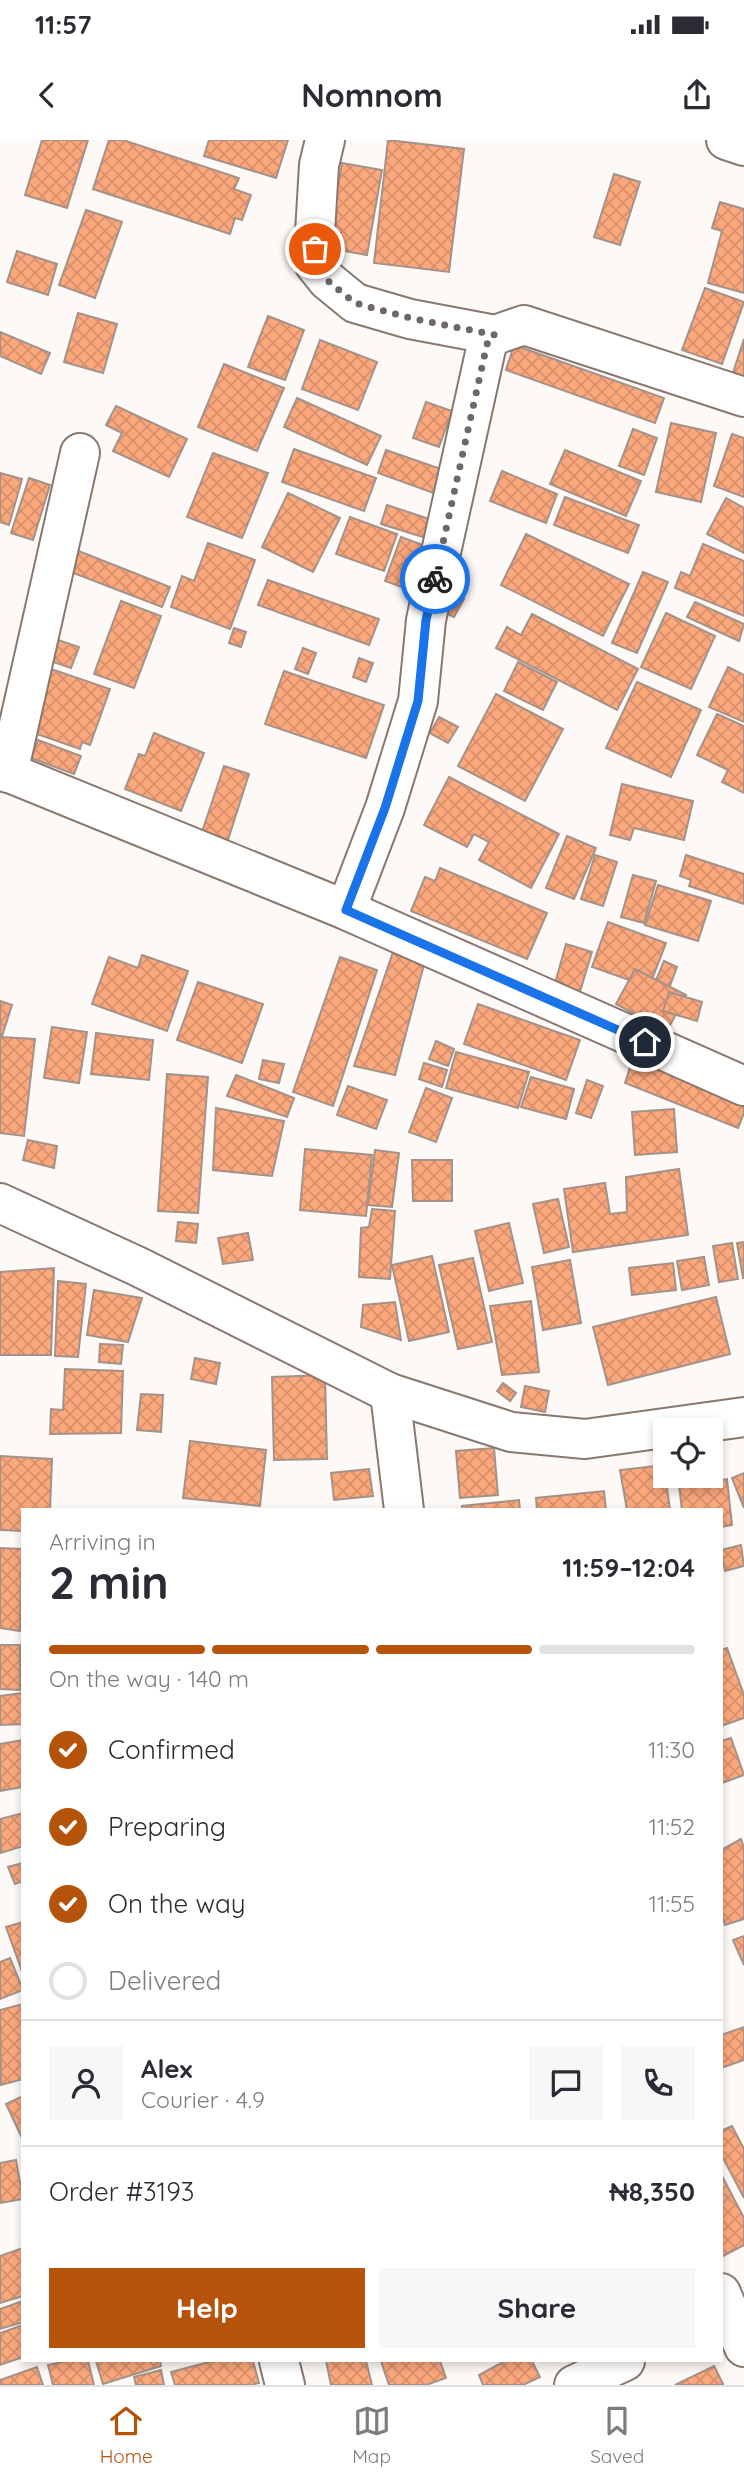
<!DOCTYPE html>
<html lang="en">
<head>
<meta charset="utf-8">
<style>
	body { margin:0; font-family:Quicksand,sans-serif; background:#f7f7f7; color:#2b2b33; height:100vh; display:flex; flex-direction:column; font-size:26px; white-space:nowrap }
	* { box-sizing:border-box; margin:0 }
	p { font-size:23px; color:#7c7c81 }
	.icon { flex:none; width:38px; height:38px; fill:none; stroke:currentColor; stroke-width:2; stroke-linecap:round; stroke-linejoin:round }
	.map { position:relative; flex:1; overflow:hidden }
	.drawer { position:absolute; left:21px; top:1368px; width:702px; height:854px; display:flex; flex-direction:column; background:#fff; border-radius:0px; box-shadow:0 4px 10px #0003 }
	.drawer>* { flex:none }
	.fabs { position:absolute; left:653px; top:1278px; display:grid; gap:14px }
	.fabs a { display:grid; place-items:center; width:70px; height:70px; border-radius:0px; background:#fff; box-shadow:0 4px 10px #0003; font-size:35px }
	.pin { position:absolute; display:grid; place-items:center; width:60px; height:60px; color:#fff; margin:-30px; border:4px solid #fff; border-radius:50%; box-shadow:0 2px 7px #0007 }
	.courier { position:absolute; display:grid; place-items:center; width:70px; height:70px; margin:-35px; border:5px solid #1a73e8; border-radius:50%; background:#fff; color:#222; box-shadow:0 2px 9px #0007 }
	.headline em { font-style:normal; font-weight:700 }
	.headline div { display:flex; flex-direction:column-reverse }
	.headline { display:flex; align-items:center; justify-content:space-between; height:119px; padding:0 28px }
	h1 { font-size:46px; font-weight:700; line-height:52px }
	.bar { display:grid; grid-template-columns:repeat(4,1fr); gap:10px 7px; align-content:center; height:84px; padding:0 28px }
	.bar i { height:9px; border-radius:5px; background:#e1e1e2 }
	.bar .on { background:#b45309 }
	.bar p { grid-column:span 4 }
	.line { display:flex; align-items:center; gap:18px; padding:0 28px; border-top:2px solid #e1e1e2 }
	.line div { flex:1 }
	.round { display:grid; place-items:center; flex:none; width:74px; height:74px; border-radius:0px; background:#f7f7f7 }
	ol { padding:0 28px; list-style:none }
	li { display:flex; align-items:center; gap:21px; height:77px }
	li p { margin-inline-start:auto }
	li .icon { padding:7px; border-radius:50%; background:#b45309; color:#fff; stroke-width:4 }
	li:last-child { color:#7c7c81 }
	li i { width:38px; height:38px; border:4px solid #e1e1e2; border-radius:50% }
	.primary-button { display:flex; gap:14px; margin-top:auto; padding:14px 28px }
	.primary-button a { flex:1; height:80px; border-radius:0px; background:#b45309; color:#fff; font-size:28px; font-weight:700; line-height:80px; text-align:center }
	.primary-button a+a { background:#f7f7f7; color:#2b2b33 }
	.status { display:flex; justify-content:space-between; align-items:center; height:49px; padding:0 35px; background:#fff; direction:ltr }
	.status svg { height:19px; fill:currentColor }
	header { display:flex; justify-content:space-between; align-items:center; height:91px; padding:0 28px; background:#fff; font-size:32px; font-weight:700 }
	.tab-bar { display:flex; justify-content:space-around; align-items:center; height:98px; border-top:2px solid #e1e1e2; background:#fff; font-size:19px; color:#7c7c81 }
	.tab-bar a { display:grid; justify-items:center; gap:4px }
	.tab-bar .on { color:#b45309 }
	.map>svg:first-child { display:block }
	.building { fill:url(#building-cross-hatch); stroke:#a49289; stroke-width:2 }
	.lines { fill:none; stroke-linecap:round; stroke-linejoin:round }
	.minor-casing { stroke:#8a786f; stroke-width:42 }
	.minor { stroke:#fff; stroke-width:38 }
	.done { stroke:#6d6765; stroke-width:7; stroke-dasharray:0 12.6 }
	.route { stroke:#1a73e8; stroke-width:9 }
</style>
</head>
<body>
<div class="status"><b>11:57</b><svg viewBox="0 0 49 12"><path d="M0 12V9h3v3zM5 12V6h3v6zM10 12V3h3v9zM15 12V0h3v12zM26 1h20v11H26zM47 4h2v5h-2z"/></svg></div>
<header><svg class="icon" aria-label="back" viewBox="0 0 24 24"><path d="M15 5l-7 7 7 7"/></svg>Nomnom<svg class="icon" aria-label="share" viewBox="0 0 24 24"><path d="M12 15V3M7 8l5-5 5 5M5 13v7h14v-7"/></svg></header>
<div class="map">
<svg width="744" height="2245" viewBox="0 0 744 2245">
	<defs>
		<pattern id="building-cross-hatch" width="8" height="8" patternUnits="userSpaceOnUse" patternTransform="scale(1.75)"><rect width="8" height="8" fill="#fca87d"/><path d="M0 0l8 8M0 8l8-8" fill="none" stroke="#d8906b"/></pattern>
	</defs>
	<rect width="100%" height="100%" fill="#fdf9f7"/>
	<!-- building -->
	<g class="building">
		<polygon points="42,0 88,0 67,68 25,55"/>
		<polygon points="109,0 123,0 239,38 234,49 251,55 242,80 235,78 230,94 93,49"/>
		<polygon points="209,0 288,0 276,38 204,16"/>
		<polygon points="388,0 464,9 449,132 374,123"/>
		<polygon points="342,23 382,30 367,115 327,108"/>
		<polygon points="614,34 640,42 620,105 594,97"/>
		<polygon points="720,62 744,69 744,153 708,143 722,91 712,88"/>
		<polygon points="86,70 122,82 95,158 59,145"/>
		<polygon points="17,111 57,124 48,155 7,142"/>
		<polygon points="705,148 744,162 722,224 682,210"/>
		<polygon points="78,173 117,184 103,233 64,222"/>
		<polygon points="268,176 304,190 285,240 248,227"/>
		<polygon points="0,192 50,213 41,234 0,216"/>
		<polygon points="744,199 744,247 730,242"/>
		<polygon points="320,200 377,222 358,270 302,249"/>
		<polygon points="514,205 664,258 655,283 506,230"/>
		<polygon points="224,224 284,248 257,311 198,287"/>
		<polygon points="297,258 381,296 367,325 284,287"/>
		<polygon points="426,262 452,271 439,307 413,298"/>
		<polygon points="116,266 187,299 169,337 113,311 122,293 106,285"/>
		<polygon points="671,283 716,293 701,362 656,352"/>
		<polygon points="633,289 657,298 644,335 619,326"/>
		<polygon points="732,294 744,298 744,357 714,346"/>
		<polygon points="294,309 376,338 364,371 282,342"/>
		<polygon points="386,310 447,331 439,355 378,333"/>
		<polygon points="565,310 641,341 626,376 550,344"/>
		<polygon points="213,313 268,333 242,398 187,377"/>
		<polygon points="502,331 557,354 546,383 490,361"/>
		<polygon points="0,333 22,339 9,385 0,382"/>
		<polygon points="29,338 50,345 33,400 11,393"/>
		<polygon points="288,353 340,378 313,432 262,407"/>
		<polygon points="565,357 639,385 628,413 554,385"/>
		<polygon points="726,358 744,368 744,413 707,394"/>
		<polygon points="387,365 432,380 426,398 381,384"/>
		<polygon points="350,377 397,394 384,431 336,414"/>
		<polygon points="526,394 629,444 603,496 501,445"/>
		<polygon points="401,397 423,405 407,449 385,441"/>
		<polygon points="208,403 255,420 230,489 171,467 182,436 194,441"/>
		<polygon points="703,404 744,421 744,476 675,448 681,432 690,436"/>
		<polygon points="76,410 170,447 162,467 68,431"/>
		<polygon points="643,432 668,442 637,513 612,503"/>
		<polygon points="268,440 379,479 369,505 258,465"/>
		<polygon points="455,455 464,459 454,477 445,473"/>
		<polygon points="121,461 161,476 134,548 94,534"/>
		<polygon points="695,462 744,484 739,501 687,477"/>
		<polygon points="666,473 715,496 691,549 641,527"/>
		<polygon points="532,474 638,529 617,570 496,508 507,487 521,495"/>
		<polygon points="234,488 246,492 241,507 229,503"/>
		<polygon points="58,500 79,507 71,528 50,521"/>
		<polygon points="303,508 316,513 308,534 295,529"/>
		<polygon points="359,518 373,523 366,542 353,537"/>
		<polygon points="518,522 557,542 543,570 504,551"/>
		<polygon points="728,527 744,535 744,582 709,567"/>
		<polygon points="51,529 110,549 90,605 82,602 80,609 28,591"/>
		<polygon points="284,531 384,565 366,618 265,584"/>
		<polygon points="637,542 701,570 671,637 606,608"/>
		<polygon points="496,554 563,589 525,661 458,626"/>
		<polygon points="717,574 744,586 744,653 722,642 728,630 697,615"/>
		<polygon points="439,577 458,587 448,603 430,593"/>
		<polygon points="154,593 204,613 181,671 125,649 139,614 145,616"/>
		<polygon points="38,600 81,616 74,634 31,618"/>
		<polygon points="224,626 249,634 228,700 202,692"/>
		<polygon points="449,637 559,694 531,748 479,720 489,702 474,694 467,707 424,685"/>
		<polygon points="622,644 693,661 684,700 634,688 630,700 610,695"/>
		<polygon points="567,696 596,708 574,759 546,748"/>
		<polygon points="595,715 617,722 603,766 581,759"/>
		<polygon points="686,715 744,734 744,764 689,746 691,740 680,736"/>
		<polygon points="440,728 547,773 527,819 411,771 425,737 435,741"/>
		<polygon points="633,735 656,741 644,783 621,777"/>
		<polygon points="658,745 711,761 698,801 645,785"/>
		<polygon points="608,782 666,803 649,847 592,827"/>
		<polygon points="566,804 592,812 579,855 554,847"/>
		<polygon points="395,806 426,817 395,935 354,926"/>
		<polygon points="142,815 188,831 167,891 92,864 109,817 138,828"/>
		<polygon points="340,817 377,830 333,966 293,952"/>
		<polygon points="664,821 677,827 668,851 654,845"/>
		<polygon points="635,829 686,855 667,891 616,864"/>
		<polygon points="198,842 263,864 242,923 177,900"/>
		<polygon points="669,852 702,862 697,881 663,871"/>
		<polygon points="0,861 12,865 2,896 0,895"/>
		<polygon points="478,864 580,900 566,940 464,904"/>
		<polygon points="52,887 87,892 79,943 44,938"/>
		<polygon points="96,893 153,900 149,940 91,934"/>
		<polygon points="0,897 35,899 24,996 0,993"/>
		<polygon points="436,901 454,909 448,926 429,919"/>
		<polygon points="456,912 529,932 518,968 446,948"/>
		<polygon points="634,915 744,960 744,973 738,988 625,943"/>
		<polygon points="263,920 284,924 279,943 259,939"/>
		<polygon points="424,923 447,930 442,947 419,939"/>
		<polygon points="167,934 208,937 198,1073 158,1071"/>
		<polygon points="236,935 294,958 287,977 227,956"/>
		<polygon points="531,937 574,949 566,979 521,967"/>
		<polygon points="587,940 603,946 591,978 576,973"/>
		<polygon points="348,946 387,960 376,989 337,975"/>
		<polygon points="426,948 452,958 436,1002 409,992"/>
		<polygon points="216,968 284,981 272,1036 213,1030"/>
		<polygon points="674,969 677,1012 635,1015 632,972"/>
		<polygon points="28,1000 57,1006 54,1028 23,1020"/>
		<polygon points="305,1009 372,1015 366,1076 300,1070"/>
		<polygon points="375,1010 399,1013 392,1067 368,1065"/>
		<polygon points="412,1020 452,1020 452,1061 413,1061"/>
		<polygon points="679,1029 688,1095 573,1112 564,1049 605,1043 610,1074 627,1072 626,1037"/>
		<polygon points="558,1059 569,1107 544,1113 533,1064"/>
		<polygon points="372,1069 395,1071 390,1139 359,1137 361,1088 369,1087"/>
		<polygon points="178,1082 198,1084 196,1103 176,1101"/>
		<polygon points="509,1083 523,1143 489,1151 475,1091"/>
		<polygon points="248,1093 253,1120 223,1124 218,1098"/>
		<polygon points="744,1102 744,1138 743,1138 737,1103"/>
		<polygon points="732,1103 738,1139 719,1142 713,1106"/>
		<polygon points="432,1116 449,1192 409,1201 392,1125"/>
		<polygon points="704,1117 709,1145 682,1150 677,1121"/>
		<polygon points="473,1118 492,1202 458,1209 439,1125"/>
		<polygon points="570,1120 581,1183 543,1190 532,1127"/>
		<polygon points="673,1123 676,1150 632,1155 629,1128"/>
		<polygon points="54,1128 51,1215 0,1215 0,1132"/>
		<polygon points="58,1141 86,1144 78,1217 55,1216"/>
		<polygon points="94,1150 142,1158 128,1202 87,1195"/>
		<polygon points="716,1157 730,1214 608,1245 593,1187"/>
		<polygon points="531,1161 539,1232 502,1235 490,1166"/>
		<polygon points="395,1162 401,1200 361,1187 363,1165"/>
		<polygon points="100,1204 123,1205 121,1224 99,1222"/>
		<polygon points="195,1218 220,1223 216,1244 191,1239"/>
		<polygon points="65,1229 123,1231 121,1293 50,1294 51,1269 63,1270"/>
		<polygon points="325,1235 327,1319 274,1320 272,1237"/>
		<polygon points="503,1243 516,1253 510,1261 497,1251"/>
		<polygon points="525,1246 549,1251 545,1272 521,1267"/>
		<polygon points="141,1254 163,1255 161,1292 137,1290"/>
		<polygon points="190,1301 266,1310 260,1366 183,1358"/>
		<polygon points="494,1308 498,1355 460,1358 456,1311"/>
		<polygon points="0,1316 52,1319 50,1370 23,1370 23,1391 0,1390"/>
		<polygon points="664,1325 670,1370 627,1370 620,1330"/>
		<polygon points="369,1329 373,1356 334,1360 331,1333"/>
		<polygon points="744,1333 744,1368 732,1338"/>
		<polygon points="727,1339 732,1385 721,1387 721,1370 682,1370 679,1345"/>
		<polygon points="604,1351 606,1370 537,1370 536,1358"/>
		<polygon points="519,1360 520,1370 462,1370 462,1366"/>
		<polygon points="741,1405 744,1426 725,1431 721,1410"/>
		<polygon points="0,1408 22,1409 20,1491 0,1488"/>
		<polygon points="0,1505 20,1505 20,1550 0,1549"/>
		<polygon points="727,1508 744,1555 744,1578 721,1586 721,1510"/>
		<polygon points="23,1553 23,1584 0,1585 0,1556"/>
		<polygon points="731,1598 744,1635 722,1643 721,1601"/>
		<polygon points="23,1600 23,1647 0,1651 0,1604"/>
		<polygon points="23,1673 23,1706 1,1713 0,1679"/>
		<polygon points="741,1699 744,1708 744,1779 725,1785 721,1772 721,1710"/>
		<polygon points="23,1723 23,1741 15,1744 8,1727"/>
		<polygon points="23,1782 23,1834 6,1787"/>
		<polygon points="744,1796 744,1825 733,1800"/>
		<polygon points="10,1818 23,1850 0,1859 0,1822"/>
		<polygon points="23,1864 23,1939 1,1945 0,1870"/>
		<polygon points="744,1887 744,1920 721,1928 721,1895"/>
		<polygon points="23,1956 23,2000 6,1964"/>
		<polygon points="732,1986 744,2009 744,2058 721,2014 721,1991"/>
		<polygon points="16,2020 23,2059 0,2063 0,2023"/>
		<polygon points="722,2036 744,2078 744,2105 721,2117"/>
		<polygon points="23,2108 23,2156 0,2163 0,2116"/>
		<polygon points="23,2161 23,2182 0,2189 0,2169"/>
		<polygon points="23,2185 23,2217 0,2225 0,2193"/>
		<polygon points="67,2221 88,2221 94,2245 53,2245 48,2225"/>
		<polygon points="96,2221 160,2221 161,2226 103,2244"/>
		<polygon points="213,2221 253,2221 259,2243 250,2245 175,2245 171,2232"/>
		<polygon points="326,2221 366,2221 372,2245 331,2245"/>
		<polygon points="381,2221 440,2221 446,2238 426,2245 389,2245"/>
		<polygon points="505,2221 532,2221 540,2237 523,2245 483,2245 479,2235"/>
		<polygon points="714,2226 723,2244 720,2245 675,2245"/>
		<polygon points="37,2227 43,2245 0,2245 0,2240"/>
		<polygon points="161,2230 164,2245 136,2245 134,2237"/>
	</g>
	<g class="lines">
		<!-- minor casing -->
		<g class="minor-casing">
			<g id="minor">
				<polyline points="325,0 319,25 315,93 315,125 327,140 355,163 410,179 495,195"/>
				<polyline points="726,0 744,6"/>
				<polyline points="0,629 346,770 744,946"/>
				<polyline points="8,633 80,313"/>
				<polyline points="346,770 385,668 418,561 426,480 487,204 495,195 524,185 744,257"/>
				<polyline points="0,1063 139,1127 390,1253 511,1292 585,1299 744,1277"/>
				<polyline points="390,1253 404,1370"/>
				<polyline points="721,2153 744,2207"/>
				<polyline points="279,2221 285,2245"/>
				<polyline points="574,2245 625,2221"/>
			</g>
		</g>
		<!-- minor -->
		<use href="#minor" class="minor"/>
	</g>
	<g class="lines">
		<!-- done -->
		<polyline class="done" points="315,109 315,125 327,140 355,163 410,178 495,195 487,204 435,439"/>
		<!-- route -->
		<polyline class="route" points="435,439 426,480 418,561 385,668 346,770 645,902"/>
	</g>
</svg>
<div class="fabs">
<a><svg class="icon" aria-label="locate" viewBox="0 0 24 24"><circle cx="12" cy="12" r="6"/><path d="M12 2v4M12 18v4M2 12h4M18 12h4"/></svg></a>
</div>
<div class="pin" style="left:315px;top:109px;background:#ea580c"><svg class="icon" aria-label="bag" viewBox="0 0 24 24"><path d="M5 8h14l-1 12H6zM9 8a3 3 0 0 1 6 0"/></svg></div>
<div class="pin" style="left:645px;top:902px;background:#1f2937"><svg class="icon" aria-label="home" viewBox="0 0 24 24"><path d="M3 11l9-7 9 7M6 9v11h12V9"/></svg></div>
<div class="courier" style="left:435px;top:439px"><svg class="icon" aria-label="bike" viewBox="0 0 24 24"><circle cx="6" cy="16" r="4"/><circle cx="18" cy="16" r="4"/><path d="M6 16l4-8h5l3 8M10 8l3 8H6M13 5h3"/></svg></div>
<section class="drawer">
<div class="headline"><div><h1>2 min</h1><p>Arriving in</p></div><em>11:59–12:04</em></div>
<div class="bar"><i class="on"></i><i class="on"></i><i class="on"></i><i></i><p>On the way · 140 m</p></div>
<ol>
<li><svg class="icon" aria-label="check" viewBox="0 0 24 24"><path d="M5 12l5 5 9-10"/></svg>Confirmed<p>11:30</p></li>
<li><svg class="icon" aria-label="check" viewBox="0 0 24 24"><path d="M5 12l5 5 9-10"/></svg>Preparing<p>11:52</p></li>
<li><svg class="icon" aria-label="check" viewBox="0 0 24 24"><path d="M5 12l5 5 9-10"/></svg>On the way<p>11:55</p></li>
<li><i></i>Delivered</li>
</ol>
<div class="line" style="height:126px"><a class="round"><svg class="icon" aria-label="person" viewBox="0 0 24 24"><circle cx="12" cy="8" r="4"/><path d="M4 21q1-7 8-7t8 7"/></svg></a><div><b>Alex</b><p>Courier · 4.9</p></div><a class="round"><svg class="icon" aria-label="chat" viewBox="0 0 24 24"><path d="M4 5h16v11H9l-5 4z"/></svg></a><a class="round"><svg class="icon" aria-label="phone" viewBox="0 0 24 24"><path d="M5 4h4l2 5-3 2q2 4 5 5l2-3 5 2v4C11 20 4 13 5 4z"/></svg></a></div>
<div class="line" style="height:91px"><div>Order #3193</div><b>₦8,350</b></div>
<div class="primary-button"><a>Help</a><a>Share</a></div>
</section>
</div>
<nav class="tab-bar">
<a class="on"><svg class="icon" aria-label="home" viewBox="0 0 24 24"><path d="M3 11l9-7 9 7M6 9v11h12V9"/></svg>Home</a>
<a><svg class="icon" aria-label="map" viewBox="0 0 24 24"><path d="M3 6l6-2 6 2 6-2v14l-6 2-6-2-6 2zM9 4v14M15 6v14"/></svg>Map</a>
<a><svg class="icon" aria-label="saved" viewBox="0 0 24 24"><path d="M7 4h10v16l-5-4-5 4z"/></svg>Saved</a>
</nav>
</body>
</html>
